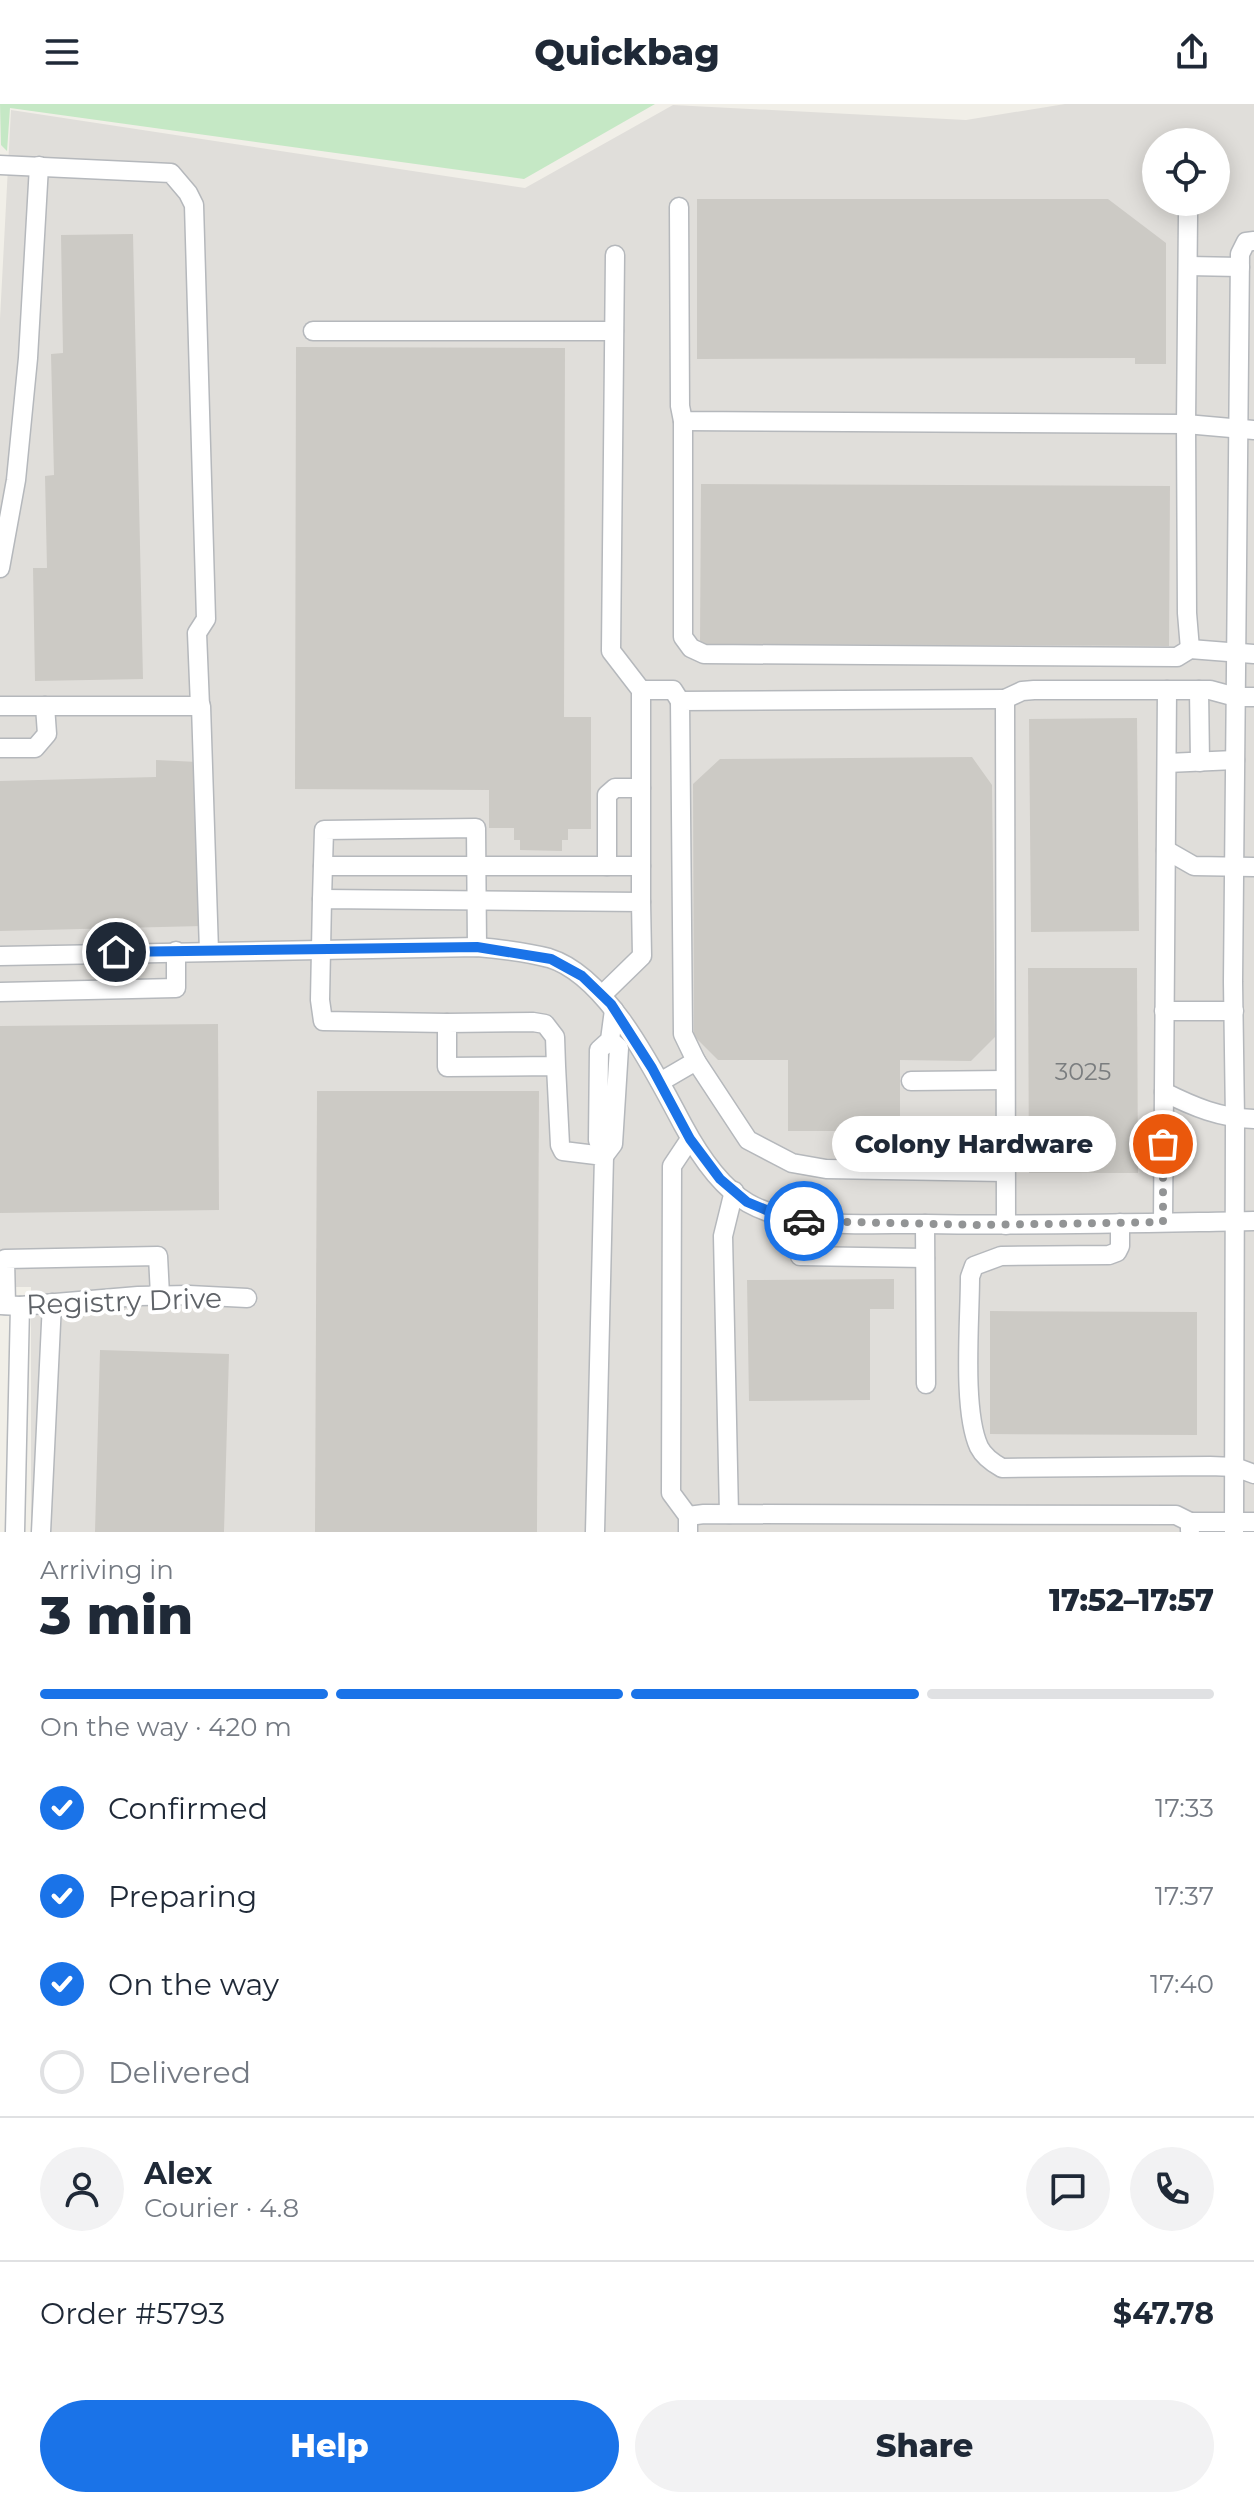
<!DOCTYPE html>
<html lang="en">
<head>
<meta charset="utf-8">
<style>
	body { margin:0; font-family:Montserrat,sans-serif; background:#f2f2f3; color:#1f2937; height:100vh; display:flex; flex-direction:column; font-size:30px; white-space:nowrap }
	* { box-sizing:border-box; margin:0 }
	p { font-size:26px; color:#747a83 }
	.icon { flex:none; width:44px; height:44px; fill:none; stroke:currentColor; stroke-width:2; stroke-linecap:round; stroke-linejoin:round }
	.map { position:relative; height:1428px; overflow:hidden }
	.details { display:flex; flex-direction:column; background:#fff; flex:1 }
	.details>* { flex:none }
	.buttons { position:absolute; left:1142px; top:24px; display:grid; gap:16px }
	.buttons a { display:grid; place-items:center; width:88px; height:88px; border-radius:50%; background:#fff; box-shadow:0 4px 20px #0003; font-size:40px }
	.pin { position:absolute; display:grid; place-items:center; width:68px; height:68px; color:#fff; margin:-34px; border:4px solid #fff; border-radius:50%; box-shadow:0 2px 8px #0007 }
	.courier { position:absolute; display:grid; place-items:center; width:80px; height:80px; margin:-40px; border:6px solid #1a73e8; border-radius:50%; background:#fff; color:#222; box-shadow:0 2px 10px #0007 }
	.bubble { position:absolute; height:56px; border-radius:28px; background:#fff; box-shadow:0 4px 20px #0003; font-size:26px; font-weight:800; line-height:56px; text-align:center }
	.overview em { font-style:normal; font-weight:800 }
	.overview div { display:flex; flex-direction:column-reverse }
	.overview { display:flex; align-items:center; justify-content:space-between; height:136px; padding:0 40px }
	h1 { font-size:52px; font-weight:800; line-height:60px }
	.bar { display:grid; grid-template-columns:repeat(4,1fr); gap:12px 8px; align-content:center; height:96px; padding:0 40px }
	.bar i { height:10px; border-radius:6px; background:#e0e1e3 }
	.bar .active { background:#1a73e8 }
	.bar p { grid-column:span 4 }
	.line { display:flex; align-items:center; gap:20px; padding:0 40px; border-top:2px solid #e0e1e3 }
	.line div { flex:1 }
	.round { display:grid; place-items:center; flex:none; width:84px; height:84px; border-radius:42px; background:#f2f2f3 }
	ol { padding:0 40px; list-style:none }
	li { display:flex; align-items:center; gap:24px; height:88px }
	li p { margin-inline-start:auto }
	li .icon { padding:8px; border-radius:50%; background:#1a73e8; color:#fff; stroke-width:4 }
	li:last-child { color:#747a83 }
	li i { width:44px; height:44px; border:4px solid #e0e1e3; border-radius:50% }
	.cta { display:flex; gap:16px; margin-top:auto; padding:16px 40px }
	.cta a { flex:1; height:92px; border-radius:48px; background:#1a73e8; color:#fff; font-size:32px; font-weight:800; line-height:92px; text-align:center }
	.cta a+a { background:#f2f2f3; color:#1f2937 }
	header { display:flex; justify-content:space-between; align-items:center; height:104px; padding:0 40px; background:#fff; font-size:36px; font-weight:800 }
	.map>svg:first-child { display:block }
	.industrial { fill:#e0deda; fill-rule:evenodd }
	.green { fill:#c5e8c5 }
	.building { fill:#cccac5 }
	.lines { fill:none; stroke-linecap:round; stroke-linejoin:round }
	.minor-casing { stroke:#b5b8bc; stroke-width:21 }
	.minor { stroke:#fff; stroke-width:18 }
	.done { stroke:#929495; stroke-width:8; stroke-dasharray:0 14.4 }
	.route { stroke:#1a73e8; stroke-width:10 }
	.labels { text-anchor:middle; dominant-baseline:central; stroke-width:8; stroke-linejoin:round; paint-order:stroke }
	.number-label { font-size:24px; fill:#7a7d7f }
	.street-label { font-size:28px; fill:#5f6368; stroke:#fff }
</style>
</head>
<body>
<header><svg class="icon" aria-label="menu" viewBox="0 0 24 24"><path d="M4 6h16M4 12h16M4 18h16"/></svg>Quickbag<svg class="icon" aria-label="share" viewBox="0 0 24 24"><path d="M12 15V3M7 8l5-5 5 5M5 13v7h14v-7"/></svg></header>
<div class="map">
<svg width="1254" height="1428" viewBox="0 0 1254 1428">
	<rect width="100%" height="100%" fill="#f1efe8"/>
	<!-- industrial -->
	<path class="industrial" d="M1065 0H1254V1428H31V1183H0V215L11 6 525 84 673 1 966 16ZM1156 38H1216V98H1156Z"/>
	<!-- green -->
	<polygon class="green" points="0,0 655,0 524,75 10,4 7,47 1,41"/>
	<!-- building -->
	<g class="building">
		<polygon points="697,95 1108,95 1166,139 1166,260 1135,260 1135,254 697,255"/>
		<polygon points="133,130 143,575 35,577 33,464 47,464 45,372 54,371 51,250 63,249 61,131"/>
		<polygon points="296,243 565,244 564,613 591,613 591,725 568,725 568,736 562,736 562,747 520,746 520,736 514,736 514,724 489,724 489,686 295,685"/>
		<polygon points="701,380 1170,382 1169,542 700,540"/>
		<polygon points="1137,614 1139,827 1031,828 1029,615"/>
		<polygon points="972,653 992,681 995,933 971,957 900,956 900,1027 788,1027 788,956 718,956 694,932 693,680 720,655"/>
		<polygon points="156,656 198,658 202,822 0,827 0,677 156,673"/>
		<polygon points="1028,864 1137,864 1138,1069 1029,1069"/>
		<polygon points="218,920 219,1106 0,1109 0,922"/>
		<polygon points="317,987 539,987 537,1428 315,1428"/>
		<polygon points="894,1175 894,1205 870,1205 870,1296 749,1297 747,1176"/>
		<polygon points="990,1207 1197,1208 1197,1331 990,1330"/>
		<polygon points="100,1246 229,1250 224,1428 95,1428"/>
	</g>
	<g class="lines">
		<!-- minor casing -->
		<g class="minor-casing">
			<g id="minor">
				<polyline points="0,61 171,69 188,89 194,101 206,515 197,529 200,602"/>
				<polyline points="679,103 680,302 683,317 1186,320 1254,326"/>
				<polyline points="1188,111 1186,320 1187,509 1190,545"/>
				<polyline points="615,151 611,547 641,586 641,798"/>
				<polyline points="1188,162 1240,163"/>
				<polyline points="313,227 614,227"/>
				<polyline points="683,317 683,533 691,544 704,550 1177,553 1190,545 1254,550"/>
				<polyline points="0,464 16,376 28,254 39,62"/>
				<polyline points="641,586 673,586 680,597"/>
				<polyline points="1199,586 1200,658"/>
				<polyline points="0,602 201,602 209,847"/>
				<polyline points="0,644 35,644 47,630 45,602"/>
				<polyline points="1167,659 1235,656"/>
				<polyline points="1166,746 1194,762 1254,763"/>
				<polyline points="323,762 641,762"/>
				<polyline points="607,762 607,691 615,684 641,684"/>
				<polyline points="322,795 324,726 476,724 477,843"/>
				<path d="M0 852 477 843C501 845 526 848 549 854 608 872 655 969 683 1021 698 1049 719 1082 748 1099 798 1127 870 1119 927 1120 1036 1122 1145 1119 1254 1117"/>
				<polyline points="0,888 176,884 176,847"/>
				<polyline points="1164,907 1234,907"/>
				<polyline points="447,919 323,917 320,896 322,795 641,798 642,852 602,891"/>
				<polyline points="610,936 619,944 613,1040 604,1052 598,1036 599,946 610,936 614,906"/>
				<polyline points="696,957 683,930 680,597 1005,595"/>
				<polyline points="556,962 555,933 545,920 533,918 447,919 447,963 556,962 560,1041 563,1047 604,1052 595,1428"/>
				<polyline points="911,977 1005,976"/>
				<polyline points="660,978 696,957 748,1036 792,1059 826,1065 1005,1068"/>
				<path d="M1164 988C1194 1003 1220 1014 1254 1015"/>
				<polyline points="799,1117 800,1152 925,1154"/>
				<polyline points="1163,1118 1167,586"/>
				<path d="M1120 1119V1142L1117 1148 1109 1151 1001 1152 974 1162 970 1173C970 1217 962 1306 979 1343 984 1353 993 1359 1002 1364L1210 1362 1235 1363 1254 1370"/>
				<polyline points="925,1120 926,1280"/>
				<polyline points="1006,1121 1005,595 1022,587 1034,586 1210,586 1236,593 1254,593"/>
				<polyline points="0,1201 20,1202 138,1192 189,1191 247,1194"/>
				<polyline points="6,1201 5,1155 158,1152 160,1191"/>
				<polyline points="729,1410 723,1132 734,1087"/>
				<polyline points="688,1412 704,1410 1176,1411 1190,1418"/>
				<polyline points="1190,1426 1190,1418 1254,1418"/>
				<polyline points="15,1428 20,1202"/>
				<polyline points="41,1428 52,1199"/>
				<polyline points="688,1428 688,1412 671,1389 672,1062 690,1035"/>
				<polyline points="1234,1428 1235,1015 1233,878 1240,150 1246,138 1254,137"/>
			</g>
		</g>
		<!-- minor -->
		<use href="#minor" class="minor"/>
	</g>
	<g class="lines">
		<!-- done -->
		<polyline class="done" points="804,1117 981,1121 1163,1118 1163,1040"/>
		<!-- route -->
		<polyline class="route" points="116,848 477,843 551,855 582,872 611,900 652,964 690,1035 720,1075 747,1098 790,1116 804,1117"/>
	</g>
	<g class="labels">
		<!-- number labels -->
		<g class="number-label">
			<text x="1083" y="967">3025</text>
		</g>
		<!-- street labels -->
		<g class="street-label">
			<text transform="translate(124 1197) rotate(-2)">Registry Drive</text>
		</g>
	</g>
</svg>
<div class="buttons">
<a><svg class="icon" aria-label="locate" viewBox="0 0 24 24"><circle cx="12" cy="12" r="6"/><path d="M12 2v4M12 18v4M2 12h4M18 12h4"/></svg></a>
</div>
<div class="pin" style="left:1163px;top:1040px;background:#ea580c"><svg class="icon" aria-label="bag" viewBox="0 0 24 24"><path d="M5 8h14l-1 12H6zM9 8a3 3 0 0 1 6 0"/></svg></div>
<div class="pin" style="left:116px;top:848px;background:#1f2937"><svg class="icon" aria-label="home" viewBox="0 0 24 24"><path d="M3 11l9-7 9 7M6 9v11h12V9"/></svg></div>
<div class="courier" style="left:804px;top:1117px"><svg class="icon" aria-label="car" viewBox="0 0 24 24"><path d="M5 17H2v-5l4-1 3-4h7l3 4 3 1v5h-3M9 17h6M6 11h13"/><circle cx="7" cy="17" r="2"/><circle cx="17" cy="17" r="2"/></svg></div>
<div class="bubble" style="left:832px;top:1012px;width:284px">Colony Hardware</div>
</div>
<section class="details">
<div class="overview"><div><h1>3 min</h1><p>Arriving in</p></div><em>17:52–17:57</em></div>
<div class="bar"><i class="active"></i><i class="active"></i><i class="active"></i><i></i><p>On the way · 420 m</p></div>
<ol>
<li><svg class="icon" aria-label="check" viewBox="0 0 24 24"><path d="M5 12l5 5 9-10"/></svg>Confirmed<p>17:33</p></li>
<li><svg class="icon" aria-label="check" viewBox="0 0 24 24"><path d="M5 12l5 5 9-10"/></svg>Preparing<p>17:37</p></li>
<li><svg class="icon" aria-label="check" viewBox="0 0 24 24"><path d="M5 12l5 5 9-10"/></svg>On the way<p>17:40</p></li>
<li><i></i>Delivered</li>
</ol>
<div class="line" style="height:144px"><a class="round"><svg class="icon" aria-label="person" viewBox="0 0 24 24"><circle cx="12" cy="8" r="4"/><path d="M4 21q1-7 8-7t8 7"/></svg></a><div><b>Alex</b><p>Courier · 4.8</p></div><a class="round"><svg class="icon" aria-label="chat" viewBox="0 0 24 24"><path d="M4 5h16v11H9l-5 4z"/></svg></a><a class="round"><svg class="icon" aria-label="phone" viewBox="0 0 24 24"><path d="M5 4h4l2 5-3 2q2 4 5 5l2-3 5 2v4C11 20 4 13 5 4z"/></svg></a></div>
<div class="line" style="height:104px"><div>Order #5793</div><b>$47.78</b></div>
<div class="cta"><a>Help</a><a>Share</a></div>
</section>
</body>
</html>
